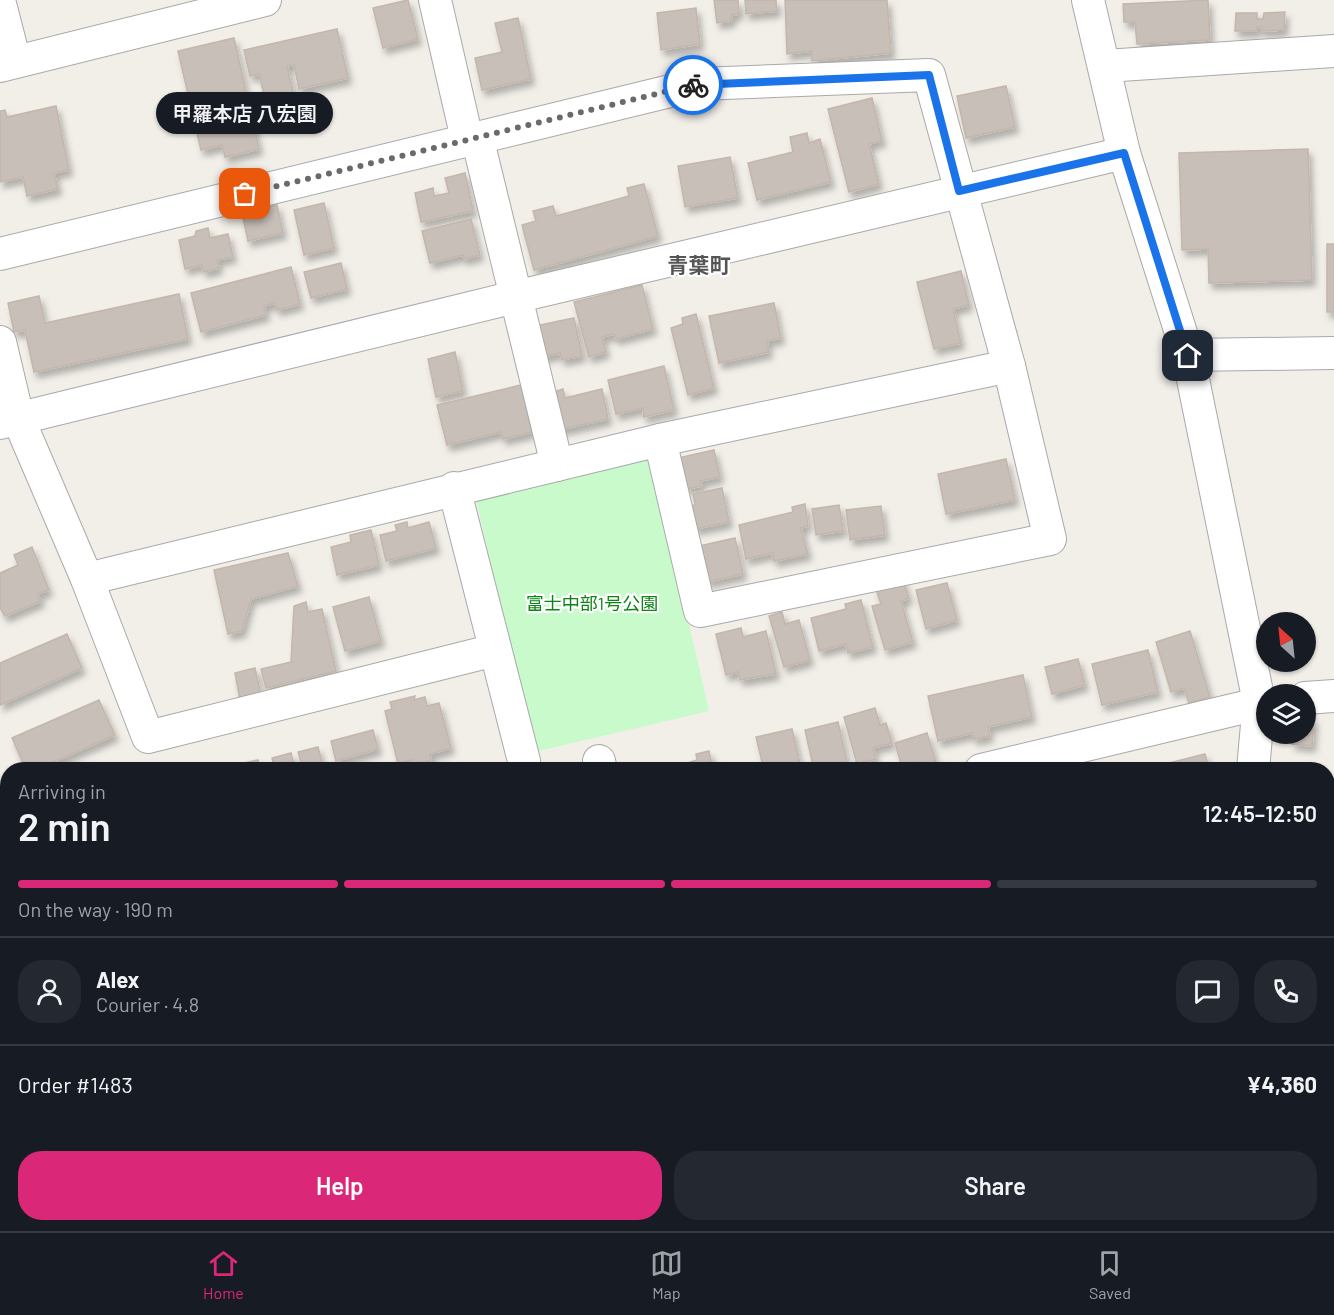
<!DOCTYPE html>
<html lang="en">
<head>
<meta charset="utf-8">
<style>
	body { margin:0; font-family:Barlow,"Noto Sans JP",sans-serif; background:#242831; color:#f1f3f6; height:100vh; display:flex; flex-direction:column; font-size:22px; white-space:nowrap }
	* { box-sizing:border-box; margin:0 }
	p { font-size:20px; color:#9ea1a6 }
	.icon { flex:none; width:33px; height:33px; fill:none; stroke:currentColor; stroke-width:2; stroke-linecap:round; stroke-linejoin:round }
	.map { position:relative; flex:1; overflow:hidden }
	.panel { position:absolute; left:0px; top:762px; width:1335px; height:470px; display:flex; flex-direction:column; background:#171b24; border-radius:24px 24px 0 0; box-shadow:0 2px 4px #0004 }
	.panel>* { flex:none }
	.needle { width:39px; rotate:333deg }
	.controls { position:absolute; left:1256px; top:612px; display:grid; gap:12px }
	.controls a { display:grid; place-items:center; width:60px; height:60px; border-radius:50%; background:#171b24; box-shadow:0 2px 4px #0004; font-size:30px }
	.pin { position:absolute; display:grid; place-items:center; width:51px; height:51px; color:#fff; margin:-26px; border-radius:12px; box-shadow:0 3px 9px #0006 }
	.courier { position:absolute; display:grid; place-items:center; width:60px; height:60px; margin:-30px; border:4px solid #1a73e8; border-radius:50%; background:#fff; color:#222; box-shadow:0 2px 8px #0007 }
	.bubble { position:absolute; height:42px; border-radius:21px; background:#171b24; box-shadow:0 2px 4px #0004; font-size:20px; font-weight:600; line-height:42px; text-align:center }
	.head em { font-style:normal; font-weight:600 }
	.head div { display:flex; flex-direction:column-reverse }
	.head { display:flex; align-items:center; justify-content:space-between; height:102px; padding:0 18px }
	h1 { font-size:39px; font-weight:600; line-height:45px }
	.bar { display:grid; grid-template-columns:repeat(4,1fr); gap:9px 6px; align-content:center; height:72px; padding:0 18px }
	.bar i { height:8px; border-radius:4px; background:#363941 }
	.bar .on { background:#db2777 }
	.bar p { grid-column:span 4 }
	.line { display:flex; align-items:center; gap:15px; padding:0 18px; border-top:2px solid #363941 }
	.line div { flex:1 }
	.round { display:grid; place-items:center; flex:none; width:63px; height:63px; border-radius:24px; background:#242831 }
	.primary-button { display:flex; gap:12px; margin-top:auto; padding:12px 18px }
	.primary-button a { flex:1; height:69px; border-radius:24px; background:#db2777; color:#fff; font-size:24px; font-weight:600; line-height:69px; text-align:center }
	.primary-button a+a { background:#242831; color:#f1f3f6 }
	.menu { display:flex; justify-content:space-around; align-items:center; height:84px; border-top:2px solid #363941; background:#171b24; font-size:16px; color:#9ea1a6 }
	.menu a { display:grid; justify-items:center; gap:3px }
	.menu .on { color:#db2777 }
	.map>svg:first-child { display:block }
	.park { fill:#c8facc }
	.building { fill:#c7bfb8; stroke:#c4b6ab; stroke-width:1.5; filter:url(#shadow) }
	.lines { fill:none; stroke-linecap:round; stroke-linejoin:round }
	.minor-casing { stroke:#a9a9a9; stroke-width:34 }
	.minor { stroke:#fff; stroke-width:32 }
	.done { stroke:#6b6a68; stroke-width:6; stroke-dasharray:0 10.8 }
	.route { stroke:#1a73e8; stroke-width:8 }
	.labels { text-anchor:middle; dominant-baseline:central; stroke-width:4.5; stroke-linejoin:round; paint-order:stroke }
	.park-label { font-size:18px; fill:#0c8416; stroke:#fff }
	.quarter-label { font-size:21px; font-weight:bold; fill:#555; stroke:#fff }
</style>
</head>
<body>
<div class="map">
<svg width="1334" height="1231" viewBox="0 0 1334 1231">
	<defs>
		<filter id="shadow"><feDropShadow dx="3.5" dy="6" stdDeviation="3" flood-color="#0004"/></filter>
	</defs>
	<rect width="100%" height="100%" fill="#f2efe9"/>
	<!-- park -->
	<polygon class="park" points="650,454 709,711 534,752 475,495"/>
	<!-- building -->
	<g class="building">
		<polygon points="408,0 418,39 383,48 373,8"/>
		<polygon points="714,0 738,0 739,14 732,15 731,21 717,23"/>
		<polygon points="745,0 776,0 777,11 746,14"/>
		<polygon points="785,0 887,0 891,53 812,61 812,51 787,54"/>
		<polygon points="1208,0 1210,40 1137,44 1135,22 1124,22 1123,4"/>
		<polygon points="696,8 700,44 661,50 657,13"/>
		<polygon points="1285,12 1284,30 1262,31 1261,26 1257,27 1257,31 1235,31 1236,13 1257,13 1257,19 1263,19 1264,13"/>
		<polygon points="518,18 531,79 482,90 475,58 502,52 495,23"/>
		<polygon points="337,29 348,78 299,89 294,64 287,66 294,96 266,103 259,74 250,76 244,50"/>
		<polygon points="234,38 259,149 225,157 222,145 201,150 178,51"/>
		<polygon points="1006,86 1015,127 966,138 957,96"/>
		<polygon points="872,98 882,141 869,144 879,184 849,192 828,109"/>
		<polygon points="56,106 69,170 54,173 58,189 27,196 23,177 0,182 0,111 5,110 7,117"/>
		<polygon points="807,133 809,143 820,139 831,182 757,200 748,163 793,152 790,137"/>
		<polygon points="1308,149 1312,280 1209,283 1208,249 1182,250 1179,153"/>
		<polygon points="730,157 738,198 685,207 678,166"/>
		<polygon points="465,173 473,211 421,222 415,193 433,188 434,196 449,193 445,178"/>
		<polygon points="644,184 658,236 534,270 522,225 536,221 533,211 553,206 556,216 629,196 627,188"/>
		<polygon points="324,203 334,248 304,255 294,210"/>
		<polygon points="277,205 283,233 248,241 242,213"/>
		<polygon points="471,219 480,255 464,259 463,255 430,263 422,231"/>
		<polygon points="208,228 210,238 228,234 233,257 217,260 219,268 204,272 202,265 185,269 179,240 195,236 196,231"/>
		<rect x="1327" y="244" width="7" height="68"/>
		<polygon points="341,263 347,289 311,298 304,272"/>
		<polygon points="291,267 300,304 277,310 275,303 264,306 266,315 201,332 191,293"/>
		<polygon points="961,271 969,305 953,309 961,343 934,349 917,282"/>
		<polygon points="642,285 653,329 616,339 614,334 602,337 606,352 589,357 574,302"/>
		<polygon points="179,294 188,339 34,372 25,330 14,332 8,303 39,296 45,323"/>
		<polygon points="774,303 781,338 767,341 769,352 719,363 709,316"/>
		<polygon points="696,314 714,388 688,395 671,328 683,324 682,318"/>
		<polygon points="574,318 582,356 562,360 560,353 542,357 535,326"/>
		<polygon points="455,352 463,391 436,397 428,359"/>
		<polygon points="664,366 674,410 644,417 643,408 616,414 608,380"/>
		<polygon points="521,385 532,432 503,439 501,432 447,445 437,405"/>
		<polygon points="563,389 565,398 602,389 608,419 559,430 550,393"/>
		<polygon points="714,450 720,477 700,481 702,486 688,489 687,486 684,486 678,458"/>
		<polygon points="1006,459 1015,500 946,514 938,474"/>
		<polygon points="722,488 729,522 695,529 690,506 695,505 693,494"/>
		<polygon points="805,504 808,526 801,528 808,554 774,561 773,553 746,559 739,525 793,512 792,507"/>
		<polygon points="839,505 843,531 816,535 812,509"/>
		<polygon points="881,506 885,535 850,540 846,510"/>
		<polygon points="407,522 408,528 429,522 436,548 386,561 380,535 397,531 395,525"/>
		<polygon points="371,530 379,565 337,575 331,547 351,542 350,535"/>
		<polygon points="735,538 743,574 707,582 699,546"/>
		<polygon points="32,547 49,590 38,594 41,601 5,616 0,608 0,573 18,565 14,555"/>
		<polygon points="288,553 298,586 251,599 242,631 228,634 214,570"/>
		<polygon points="902,578 909,598 901,601 913,642 885,650 872,606 881,604 875,586"/>
		<polygon points="947,583 957,620 926,629 916,590"/>
		<polygon points="369,597 381,641 345,651 333,607"/>
		<polygon points="861,600 873,647 848,653 846,644 819,651 811,618 846,609 845,604"/>
		<polygon points="306,602 308,612 322,609 336,671 266,688 261,669 291,662 294,606"/>
		<polygon points="782,612 785,624 799,620 810,660 784,667 769,616"/>
		<polygon points="741,628 743,637 766,631 776,674 740,680 738,672 726,675 716,634"/>
		<polygon points="1190,631 1210,697 1189,703 1184,688 1171,692 1156,642"/>
		<polygon points="67,634 82,668 0,705 0,663"/>
		<polygon points="1148,650 1158,692 1102,705 1092,664"/>
		<polygon points="1078,659 1085,685 1052,694 1045,667"/>
		<polygon points="255,668 261,696 240,700 235,673"/>
		<polygon points="1023,675 1032,717 988,727 990,736 974,739 973,733 938,741 928,696"/>
		<polygon points="415,696 414,700 425,697 427,706 439,703 451,748 430,754 431,761 414,765 412,760 398,764 385,711 392,709 390,702"/>
		<polygon points="99,700 115,735 35,770 26,770 12,738"/>
		<polygon points="875,708 880,725 886,723 892,743 873,748 876,759 857,764 844,717"/>
		<polygon points="1305,718 1314,719 1312,746 1292,744 1293,734 1305,734"/>
		<polygon points="838,722 847,762 814,770 805,730"/>
		<polygon points="792,729 801,768 764,770 756,737"/>
		<polygon points="373,730 378,749 336,761 331,741"/>
		<polygon points="927,733 936,762 919,768 917,762 902,767 895,743"/>
		<polygon points="318,747 324,770 303,770 298,752"/>
		<polygon points="709,751 713,770 665,770 697,760 696,754"/>
		<polygon points="291,753 295,770 275,770 272,758"/>
		<polygon points="1205,754 1209,768 1213,770 1141,770"/>
		<polygon points="258,760 261,770 240,770 239,764"/>
		<polygon points="1328,811 1334,811 1334,864 1328,863"/>
		<polygon points="1328,932 1334,933 1334,979 1328,978"/>
		<polygon points="8,975 8,1020 0,1023 0,979"/>
		<polygon points="8,1032 8,1083 7,1084 0,1068 0,1035"/>
		<polygon points="8,1137 8,1165 0,1168 0,1140"/>
		<polygon points="1328,1168 1334,1169 1334,1211 1328,1210"/>
		<polygon points="8,1192 8,1220 0,1223 0,1195"/>
		<polygon points="107,1224 111,1231 92,1231"/>
		<polygon points="188,1224 230,1224 233,1231 191,1231"/>
		<polygon points="238,1224 283,1224 285,1227 275,1231 241,1231"/>
		<polygon points="624,1224 668,1224 669,1231 625,1231"/>
	</g>
	<g class="lines">
		<!-- minor casing -->
		<g class="minor-casing">
			<g id="minor">
				<polyline points="435,0 467,139"/>
				<polyline points="1088,0 1124,153 1188,355 1259,702 1253,770"/>
				<polyline points="0,4 15,62"/>
				<polyline points="0,66 265,0"/>
				<polyline points="1105,66 1334,51"/>
				<polyline points="477,137 557,465"/>
				<polyline points="0,254 699,84 929,75 1009,366 1050,539 700,611 660,440"/>
				<polyline points="0,342 18,418 87,579 148,737 495,650"/>
				<polyline points="1188,355 1334,353"/>
				<polyline points="0,423 515,297 1124,153"/>
				<polyline points="454,488 524,761"/>
				<polyline points="87,579 660,440 1009,366"/>
				<polyline points="1305,698 1334,696"/>
				<polyline points="599,761 601,770"/>
				<polyline points="981,770 1266,702"/>
				<polyline points="0,828 8,845"/>
				<polyline points="0,930 8,927"/>
				<polyline points="0,1114 8,1110"/>
				<polyline points="162,1224 165,1231"/>
				<polyline points="346,1224 349,1231"/>
				<polyline points="692,1224 694,1231"/>
				<polyline points="445,1231 474,1224"/>
				<polyline points="1201,1231 1202,1224"/>
			</g>
		</g>
		<!-- minor -->
		<use href="#minor" class="minor"/>
	</g>
	<g class="lines">
		<!-- done -->
		<polyline class="done" points="245,194 693,85"/>
		<!-- route -->
		<polyline class="route" points="693,85 929,75 959,191 1124,153 1188,356"/>
	</g>
	<g class="labels">
		<!-- park labels -->
		<g class="park-label">
			<text x="592" y="603">富士中部1号公園</text>
		</g>
		<!-- quarter labels -->
		<g class="quarter-label">
			<text x="699" y="264">青葉町</text>
		</g>
	</g>
</svg>
<div class="controls">
<a><svg class="needle" viewBox="-14 -14 28 28"><path d="M0-13l5 13h-10z" fill="#e53935"/><path d="M0 13l5-13h-10z" fill="#9ea1a6"/></svg></a>
<a><svg class="icon" aria-label="layers" viewBox="0 0 24 24"><path d="M12 4l9 5-9 5-9-5zM3 14l9 5 9-5"/></svg></a>
</div>
<div class="pin" style="left:245px;top:194px;background:#ea580c"><svg class="icon" aria-label="bag" viewBox="0 0 24 24"><path d="M5 8h14l-1 12H6zM9 8a3 3 0 0 1 6 0"/></svg></div>
<div class="pin" style="left:1188px;top:356px;background:#1f2937"><svg class="icon" aria-label="home" viewBox="0 0 24 24"><path d="M3 11l9-7 9 7M6 9v11h12V9"/></svg></div>
<div class="courier" style="left:693px;top:85px"><svg class="icon" aria-label="bike" viewBox="0 0 24 24"><circle cx="6" cy="16" r="4"/><circle cx="18" cy="16" r="4"/><path d="M6 16l4-8h5l3 8M10 8l3 8H6M13 5h3"/></svg></div>
<div class="bubble" style="left:156px;top:92px;width:177px">甲羅本店 八宏園</div>
<section class="panel">
<div class="head"><div><h1>2 min</h1><p>Arriving in</p></div><em>12:45–12:50</em></div>
<div class="bar"><i class="on"></i><i class="on"></i><i class="on"></i><i></i><p>On the way · 190 m</p></div>
<div class="line" style="height:108px"><a class="round"><svg class="icon" aria-label="person" viewBox="0 0 24 24"><circle cx="12" cy="8" r="4"/><path d="M4 21q1-7 8-7t8 7"/></svg></a><div><b>Alex</b><p>Courier · 4.8</p></div><a class="round"><svg class="icon" aria-label="chat" viewBox="0 0 24 24"><path d="M4 5h16v11H9l-5 4z"/></svg></a><a class="round"><svg class="icon" aria-label="phone" viewBox="0 0 24 24"><path d="M5 4h4l2 5-3 2q2 4 5 5l2-3 5 2v4C11 20 4 13 5 4z"/></svg></a></div>
<div class="line" style="height:78px"><div>Order #1483</div><b>¥4,360</b></div>
<div class="primary-button"><a>Help</a><a>Share</a></div>
</section>
</div>
<nav class="menu">
<a class="on"><svg class="icon" aria-label="home" viewBox="0 0 24 24"><path d="M3 11l9-7 9 7M6 9v11h12V9"/></svg>Home</a>
<a><svg class="icon" aria-label="map" viewBox="0 0 24 24"><path d="M3 6l6-2 6 2 6-2v14l-6 2-6-2-6 2zM9 4v14M15 6v14"/></svg>Map</a>
<a><svg class="icon" aria-label="saved" viewBox="0 0 24 24"><path d="M7 4h10v16l-5-4-5 4z"/></svg>Saved</a>
</nav>
</body>
</html>
